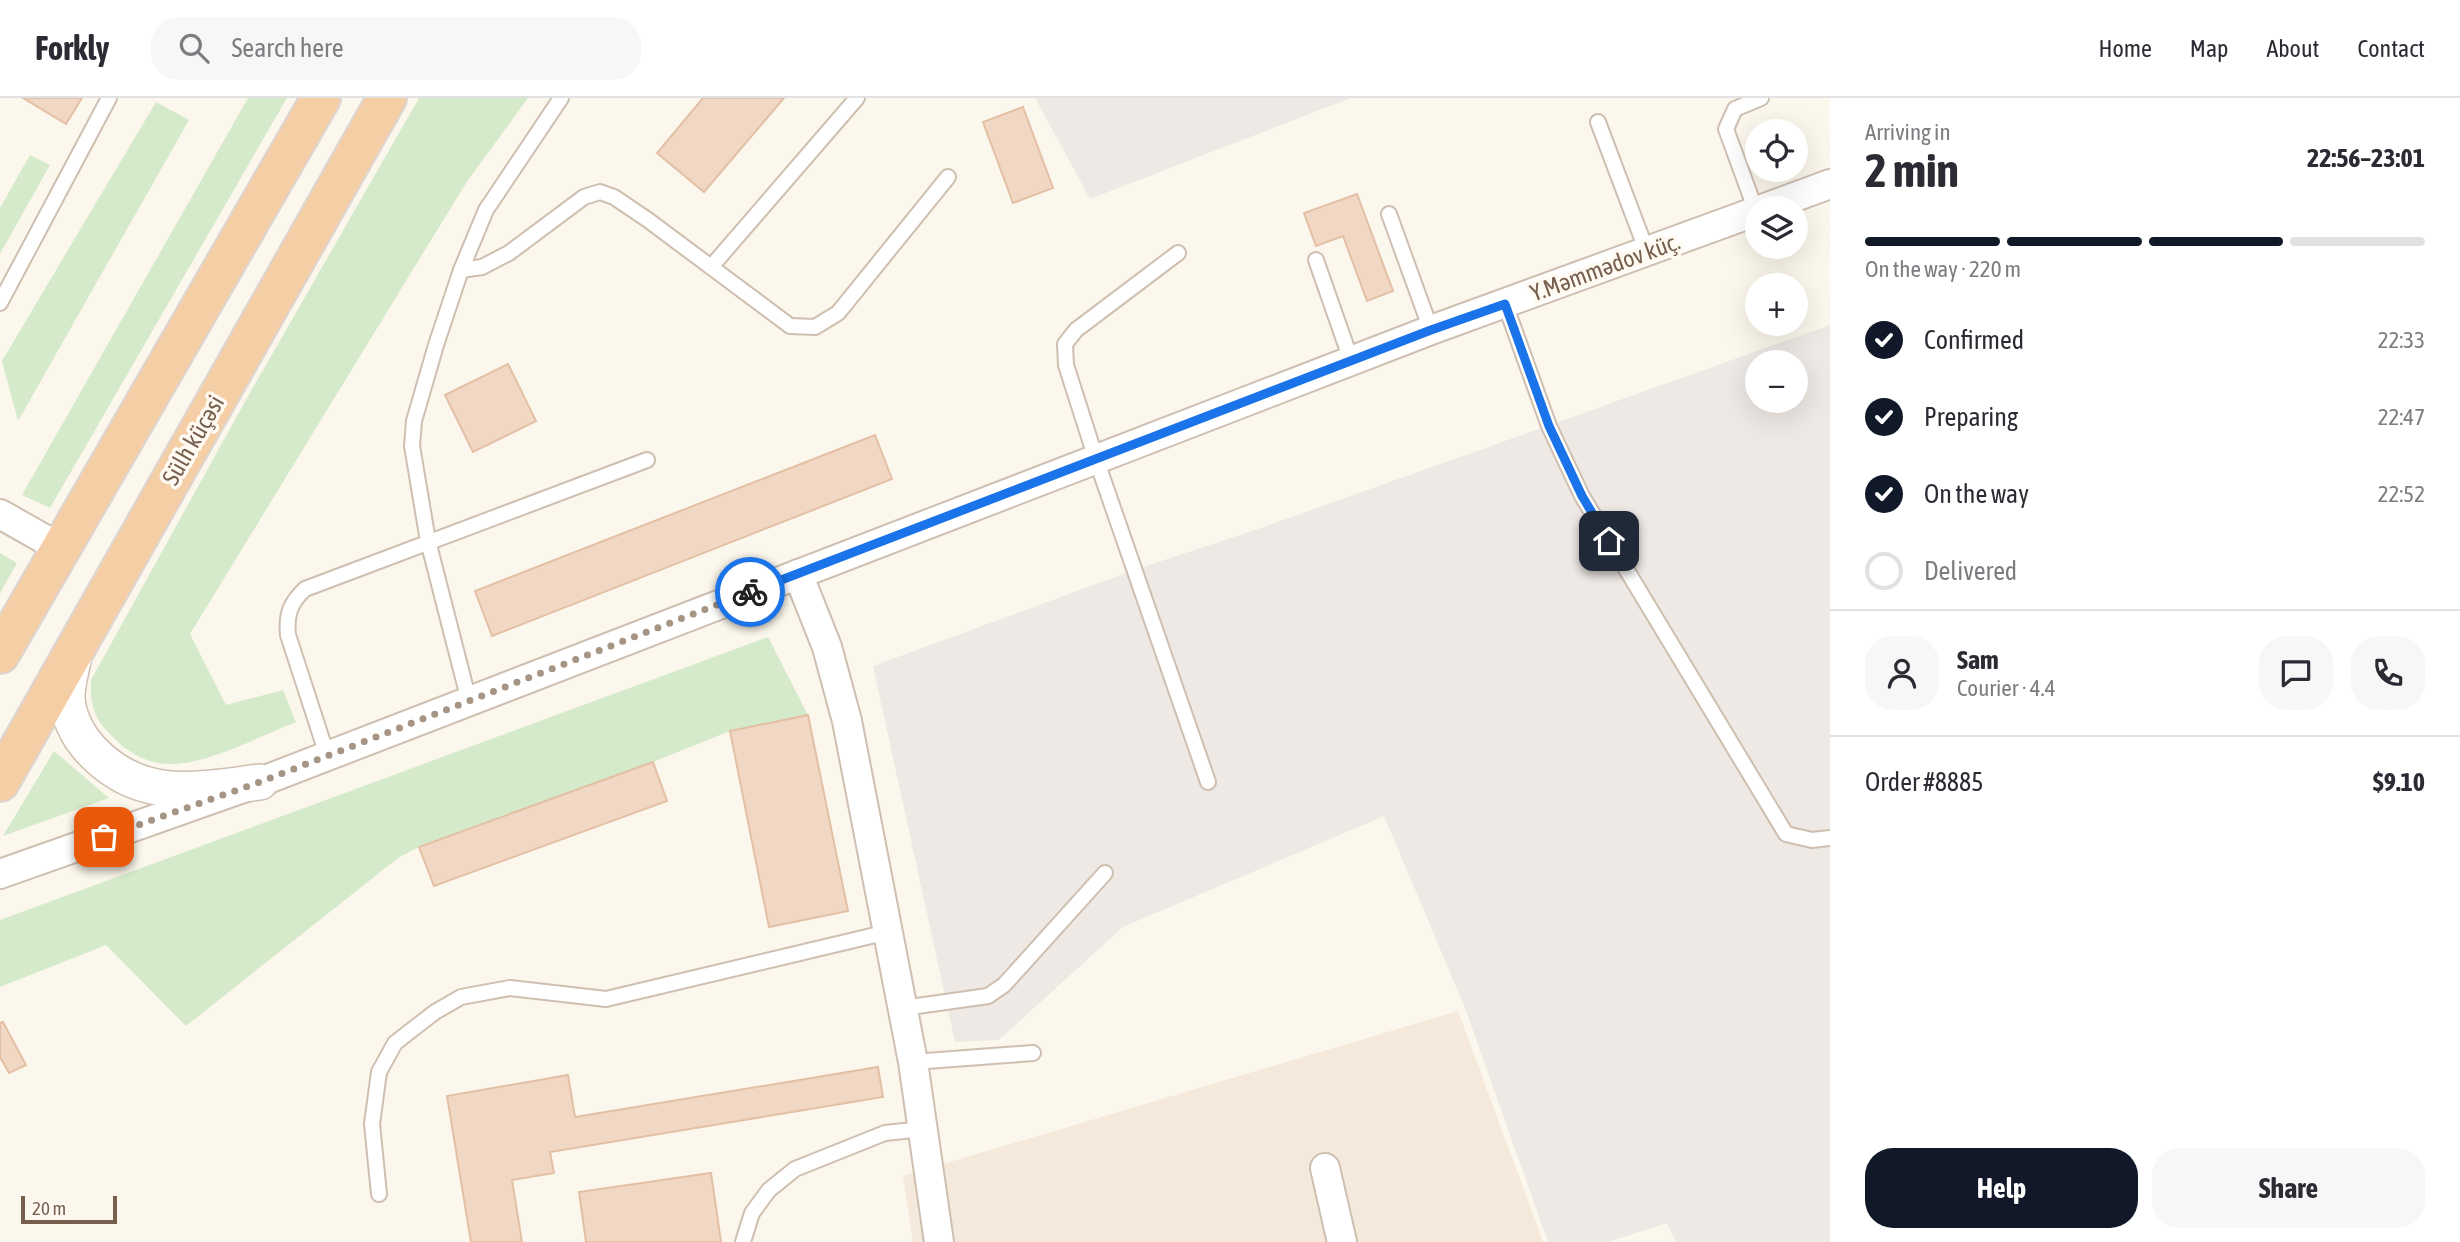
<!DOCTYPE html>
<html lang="en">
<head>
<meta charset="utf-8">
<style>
	body { margin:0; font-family:"Asap Condensed",sans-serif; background:#f7f7f7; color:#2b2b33; height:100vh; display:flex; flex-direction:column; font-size:26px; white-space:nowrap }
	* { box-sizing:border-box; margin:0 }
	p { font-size:23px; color:#7c7c81 }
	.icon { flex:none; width:38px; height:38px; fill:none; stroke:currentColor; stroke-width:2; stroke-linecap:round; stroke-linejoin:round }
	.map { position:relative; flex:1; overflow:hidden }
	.details { display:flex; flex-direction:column; background:#fff; width:630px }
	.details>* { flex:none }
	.tools { position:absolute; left:1745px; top:21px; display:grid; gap:14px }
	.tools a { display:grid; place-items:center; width:63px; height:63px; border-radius:50%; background:#fff; box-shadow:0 7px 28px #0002; font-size:35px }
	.scale { position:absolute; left:21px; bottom:18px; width:96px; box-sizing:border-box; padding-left:7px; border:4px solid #775f4e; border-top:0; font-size:19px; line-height:24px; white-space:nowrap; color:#775f4e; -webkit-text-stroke:5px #fefaf2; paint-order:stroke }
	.pin { position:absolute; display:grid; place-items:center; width:60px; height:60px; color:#fff; margin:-30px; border-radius:14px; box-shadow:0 4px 10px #0006 }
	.courier { position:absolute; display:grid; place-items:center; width:70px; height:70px; margin:-35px; border:5px solid #1a73e8; border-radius:50%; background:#fff; color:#222; box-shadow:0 2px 9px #0007 }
	.overview em { font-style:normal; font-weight:700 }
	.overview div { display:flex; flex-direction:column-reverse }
	.overview { display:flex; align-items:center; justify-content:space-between; height:119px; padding:0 35px }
	h1 { font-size:46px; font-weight:700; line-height:52px }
	.bar { display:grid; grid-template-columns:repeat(4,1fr); gap:10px 7px; align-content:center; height:84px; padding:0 35px }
	.bar i { height:9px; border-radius:5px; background:#e1e1e2 }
	.bar .active { background:#111827 }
	.bar p { grid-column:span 4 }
	.line { display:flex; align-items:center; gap:18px; padding:0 35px; border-top:2px solid #e1e1e2 }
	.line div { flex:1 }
	.round { display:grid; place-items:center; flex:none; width:74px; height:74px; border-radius:28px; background:#f7f7f7 }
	ol { padding:0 35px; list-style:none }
	li { display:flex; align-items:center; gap:21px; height:77px }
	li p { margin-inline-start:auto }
	li .icon { padding:7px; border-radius:50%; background:#111827; color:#fff; stroke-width:4 }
	li:last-child { color:#7c7c81 }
	li i { width:38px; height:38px; border:4px solid #e1e1e2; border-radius:50% }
	.action { display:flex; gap:14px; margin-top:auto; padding:14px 35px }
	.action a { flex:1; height:80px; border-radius:28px; background:#111827; color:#fff; font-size:28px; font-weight:700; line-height:80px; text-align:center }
	.action a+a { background:#f7f7f7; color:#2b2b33 }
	header { display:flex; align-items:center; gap:42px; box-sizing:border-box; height:98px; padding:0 35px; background:#fff; border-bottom:2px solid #e1e1e2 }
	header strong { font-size:33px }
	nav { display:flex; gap:38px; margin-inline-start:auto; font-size:24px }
	.search { width:490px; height:63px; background:#f7f7f7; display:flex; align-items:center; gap:18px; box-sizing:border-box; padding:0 24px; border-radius:28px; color:#7c7c81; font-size:26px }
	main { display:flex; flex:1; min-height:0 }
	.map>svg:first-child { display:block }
	.residential { fill:#f4e9da }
	.industrial { fill:#eee9e4; fill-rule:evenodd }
	.green { fill:#d5eaca }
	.building { fill:#f1d8c4; stroke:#e3c0a5; stroke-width:2 }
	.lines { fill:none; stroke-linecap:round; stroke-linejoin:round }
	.service-casing { stroke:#cebfb0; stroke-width:18 }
	.minor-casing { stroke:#cebfb0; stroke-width:32 }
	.tertiary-casing { stroke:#cebfb0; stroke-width:38 }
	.trunk-casing { stroke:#dcd5d1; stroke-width:42 }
	.service { stroke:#fff; stroke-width:14 }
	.minor { stroke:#fff; stroke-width:28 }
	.tertiary { stroke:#fff; stroke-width:35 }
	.trunk { stroke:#f5cea6; stroke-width:38 }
	.done { stroke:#a69485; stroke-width:7; stroke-dasharray:0 12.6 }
	.route { stroke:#1a73e8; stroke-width:9 }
	.labels { text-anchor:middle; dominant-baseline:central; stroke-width:7; stroke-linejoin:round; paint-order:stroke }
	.street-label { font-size:24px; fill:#775f4e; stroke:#fefaf2 }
</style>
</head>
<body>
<header>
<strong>Forkly</strong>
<div class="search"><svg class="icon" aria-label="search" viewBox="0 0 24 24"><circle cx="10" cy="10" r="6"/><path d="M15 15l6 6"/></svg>Search here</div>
<nav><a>Home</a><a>Map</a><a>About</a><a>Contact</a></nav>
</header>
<main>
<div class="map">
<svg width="1830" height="1144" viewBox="0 0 1830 1144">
	<rect width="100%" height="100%" fill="#fcf7ec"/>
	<!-- residential -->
	<polygon class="residential" points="1458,913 1543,1144 913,1144 903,1078"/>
	<!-- industrial -->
	<g class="industrial">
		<polygon points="1035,0 1351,0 1090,101"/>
		<path d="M1830 227V1144H1676L1667 1125 1608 1144H1548L1465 910 1384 718 1123 829 999 942 955 944 873 568 1134 472 1258 431ZM1757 264H1796V303H1757Z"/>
	</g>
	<!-- green -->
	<g class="green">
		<polygon points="248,0 287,0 50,410 22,397"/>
		<path d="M419 0H528L466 85 190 536 226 607 283 592 296 624C261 638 205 667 169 666 150 666 130 656 117 643 95 622 90 612 91 582L247 300Z"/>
		<polygon points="156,4 189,22 18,323 2,263"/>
		<polygon points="30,57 50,67 0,156 0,110"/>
		<polygon points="0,455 17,465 0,495"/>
		<polygon points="768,539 808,617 730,633 653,664 419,749 398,760 186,928 106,847 0,889 0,822"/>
		<polygon points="54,653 109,700 3,738"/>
	</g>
	<!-- building -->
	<g class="building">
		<polygon points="23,0 82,0 66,26"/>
		<polygon points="703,0 784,0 704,94 657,55"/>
		<polygon points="1023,9 1053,90 1013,105 983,24"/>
		<polygon points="1357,96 1393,193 1367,203 1343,138 1316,148 1304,115"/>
		<polygon points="508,266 536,323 473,354 445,297"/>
		<polygon points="875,337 892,381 492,538 475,493"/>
		<polygon points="808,617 848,813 769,829 730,633"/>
		<polygon points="653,664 667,703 434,788 419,749"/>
		<polygon points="3,924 26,967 9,975 0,959 0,925"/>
		<polygon points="878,969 883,999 550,1054 554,1075 512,1082 522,1144 471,1144 447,998 568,977 575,1019"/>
		<polygon points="711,1075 721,1144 586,1144 579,1094"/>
	</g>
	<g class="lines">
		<!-- service casing -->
		<g class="service-casing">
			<g id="service">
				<polyline points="1598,24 1647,154"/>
				<polyline points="1756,113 1726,31 1735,11 1761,0"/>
				<polyline points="1389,116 1431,232"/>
				<polyline points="1178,155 1076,232 1065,246 1066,267 1096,361 1208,684"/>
				<polyline points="1316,162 1351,262"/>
				<polyline points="711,169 857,0"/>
				<polyline points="461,172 482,169 509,155 584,99 600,94 614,99 648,122 790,228 815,229 838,215 948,79"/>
				<polyline points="0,205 109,0"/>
				<polyline points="1505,206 1549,328 1582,398 1786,736 1812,742 1830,740"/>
				<polyline points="469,603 428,443 412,348 414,323 436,247 461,172 486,112 561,0"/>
				<path d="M327 657 288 537C286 517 290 505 305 491L647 362"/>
				<polyline points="903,910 988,898 1004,887 1105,775"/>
				<polyline points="913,964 1033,955"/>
				<polyline points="379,1096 372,1026 379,974 395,945 435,914 461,899 510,890 606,901 888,834"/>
				<polyline points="743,1144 752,1115 769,1092 795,1071 885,1035 923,1031"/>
			</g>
		</g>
		<!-- minor casing -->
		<g class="minor-casing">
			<g id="minor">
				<polyline points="1765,110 1830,86"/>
				<polyline points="0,416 60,450"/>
				<polyline points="798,476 827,549 847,623 913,964 939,1144"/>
				<polyline points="0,776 260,684 1431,232 1757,113"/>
				<polyline points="1325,1070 1342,1144"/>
			</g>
		</g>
		<!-- tertiary casing -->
		<g class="tertiary-casing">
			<path id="tertiary" d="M74 556C72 570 67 585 67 598 67 617 78 638 90 651 139 705 196 692 260 684"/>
		</g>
		<!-- trunk casing -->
		<g class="trunk-casing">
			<g id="trunk">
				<polyline points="0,556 321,0"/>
				<polyline points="0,684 387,0"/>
			</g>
		</g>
		<!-- service -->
		<use href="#service" class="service"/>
		<!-- minor -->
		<use href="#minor" class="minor"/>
		<!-- tertiary -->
		<use href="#tertiary" class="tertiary"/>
		<!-- trunk -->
		<use href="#trunk" class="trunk"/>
	</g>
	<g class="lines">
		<!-- done -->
		<polyline class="done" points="104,739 260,684 750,494"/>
		<!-- route -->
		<polyline class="route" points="750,494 1431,232 1505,206 1549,328 1582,398 1609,443"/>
	</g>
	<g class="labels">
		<!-- street labels -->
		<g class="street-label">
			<text transform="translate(1605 169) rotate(-20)">Y.Məmmədov küç.</text>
			<text transform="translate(193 342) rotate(-60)">Sülh küçəsi</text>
		</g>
	</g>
</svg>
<div class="tools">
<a><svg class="icon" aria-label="locate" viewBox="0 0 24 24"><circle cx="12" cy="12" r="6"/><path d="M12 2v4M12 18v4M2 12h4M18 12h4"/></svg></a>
<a><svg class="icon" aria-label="layers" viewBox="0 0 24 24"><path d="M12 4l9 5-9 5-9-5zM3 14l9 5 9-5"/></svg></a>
<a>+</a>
<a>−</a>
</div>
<div class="scale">20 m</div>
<div class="pin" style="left:104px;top:739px;background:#ea580c"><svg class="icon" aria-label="bag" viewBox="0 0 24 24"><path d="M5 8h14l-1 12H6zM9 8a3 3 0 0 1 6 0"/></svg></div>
<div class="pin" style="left:1609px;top:443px;background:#1f2937"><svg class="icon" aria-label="home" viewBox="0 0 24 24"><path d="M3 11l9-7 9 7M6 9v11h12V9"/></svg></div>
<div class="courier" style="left:750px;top:494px"><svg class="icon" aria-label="bike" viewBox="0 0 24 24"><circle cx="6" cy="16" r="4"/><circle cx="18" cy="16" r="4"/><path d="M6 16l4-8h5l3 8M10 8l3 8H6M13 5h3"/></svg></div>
</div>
<section class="details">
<div class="overview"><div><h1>2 min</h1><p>Arriving in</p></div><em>22:56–23:01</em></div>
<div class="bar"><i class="active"></i><i class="active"></i><i class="active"></i><i></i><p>On the way · 220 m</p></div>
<ol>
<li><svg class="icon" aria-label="check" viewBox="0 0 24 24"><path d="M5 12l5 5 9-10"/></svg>Confirmed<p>22:33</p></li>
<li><svg class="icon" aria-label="check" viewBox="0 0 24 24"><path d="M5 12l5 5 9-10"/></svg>Preparing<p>22:47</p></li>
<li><svg class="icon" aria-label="check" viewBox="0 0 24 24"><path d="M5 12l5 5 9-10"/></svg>On the way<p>22:52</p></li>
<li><i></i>Delivered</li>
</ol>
<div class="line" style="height:126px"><a class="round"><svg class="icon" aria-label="person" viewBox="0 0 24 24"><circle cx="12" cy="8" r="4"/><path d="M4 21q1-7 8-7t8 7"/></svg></a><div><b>Sam</b><p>Courier · 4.4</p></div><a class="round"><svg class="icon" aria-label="chat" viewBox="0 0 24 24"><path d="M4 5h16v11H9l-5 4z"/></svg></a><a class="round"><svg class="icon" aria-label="phone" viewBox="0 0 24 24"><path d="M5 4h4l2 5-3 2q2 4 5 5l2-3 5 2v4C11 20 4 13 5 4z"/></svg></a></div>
<div class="line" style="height:91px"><div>Order #8885</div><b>$9.10</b></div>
<div class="action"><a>Help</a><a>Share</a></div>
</section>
</main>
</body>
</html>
